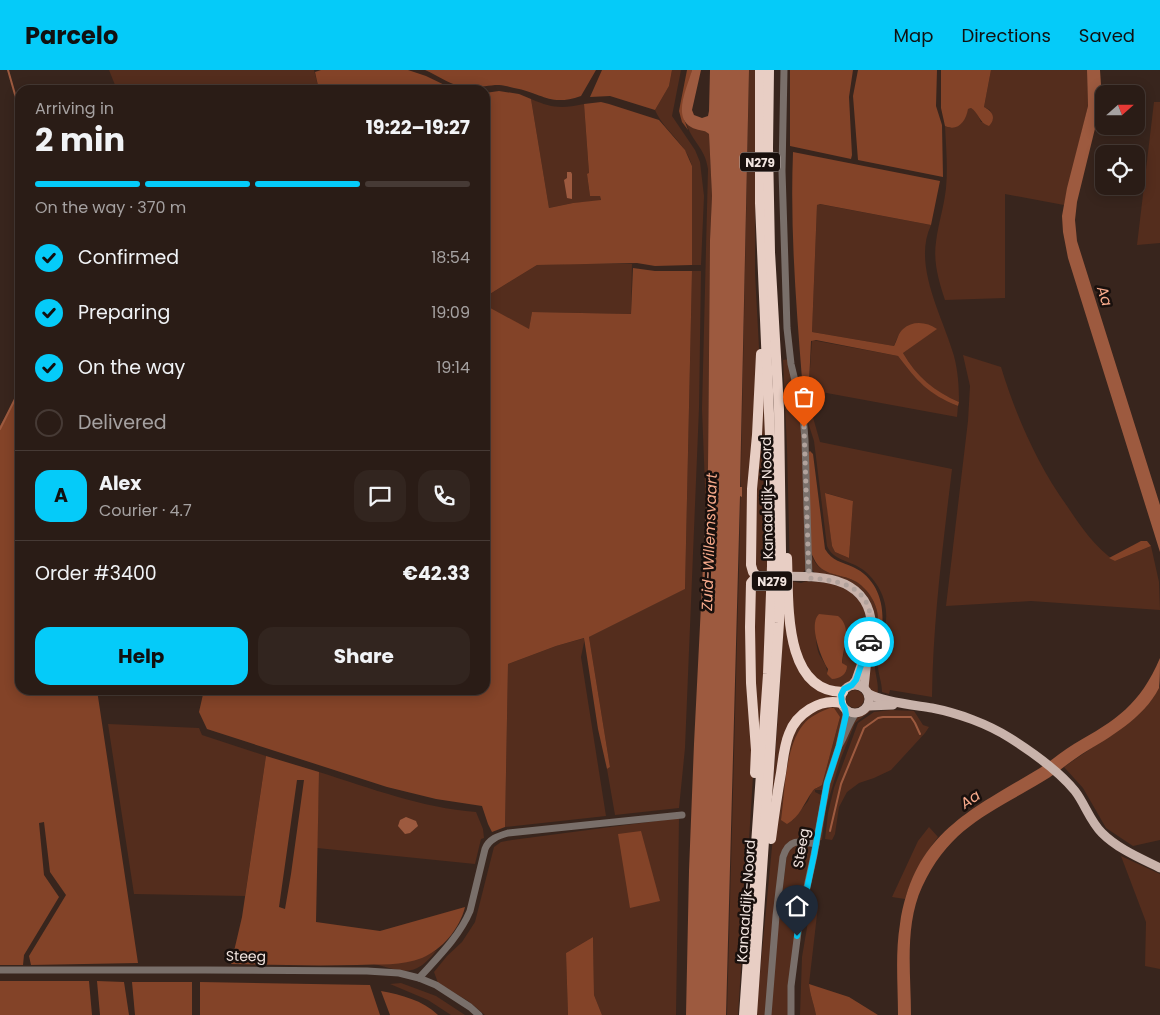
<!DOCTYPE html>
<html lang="en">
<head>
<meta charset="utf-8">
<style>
	body { margin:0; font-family:Poppins,sans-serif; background:#32251f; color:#f1f3f6; height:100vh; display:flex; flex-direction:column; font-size:19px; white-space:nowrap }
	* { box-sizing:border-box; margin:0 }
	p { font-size:16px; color:#a5a1a1 }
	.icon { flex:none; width:28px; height:28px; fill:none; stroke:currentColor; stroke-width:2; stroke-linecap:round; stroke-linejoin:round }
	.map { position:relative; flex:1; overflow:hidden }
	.details { position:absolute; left:15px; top:15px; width:475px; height:610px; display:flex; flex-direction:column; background:#2a1c16; border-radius:15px; box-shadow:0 2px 12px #0003,0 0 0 1px #463a35 }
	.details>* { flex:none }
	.needle { width:32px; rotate:69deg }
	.controls { position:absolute; left:1095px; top:15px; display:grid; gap:10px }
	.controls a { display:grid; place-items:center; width:50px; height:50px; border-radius:10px; background:#2a1c16; box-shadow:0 2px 12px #0003,0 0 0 1px #463a35; font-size:25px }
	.pin { position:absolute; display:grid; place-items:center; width:42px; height:42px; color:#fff; margin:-51px -21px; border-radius:50% 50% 50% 0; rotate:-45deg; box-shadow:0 0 5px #0007 }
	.pin .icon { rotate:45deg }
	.courier { position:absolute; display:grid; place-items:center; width:50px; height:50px; margin:-25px; border:4px solid #05cbf9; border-radius:50%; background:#fff; color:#222; box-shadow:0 1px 6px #0007 }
	.overview em { font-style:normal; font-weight:700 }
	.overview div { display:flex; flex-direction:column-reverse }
	.overview { display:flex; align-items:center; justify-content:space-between; height:85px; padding:0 20px }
	h1 { font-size:32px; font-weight:700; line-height:38px }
	.bar { display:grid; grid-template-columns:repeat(4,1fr); gap:8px 5px; align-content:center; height:60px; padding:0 20px }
	.bar i { height:6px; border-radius:4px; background:#463a35 }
	.bar .current { background:#05cbf9 }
	.bar p { grid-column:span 4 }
	.line { display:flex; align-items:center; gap:12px; padding:0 20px; border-top:1px solid #463a35 }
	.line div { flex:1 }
	.round { display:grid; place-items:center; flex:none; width:52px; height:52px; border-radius:15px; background:#32251f }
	ol { padding:0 20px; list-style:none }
	li { display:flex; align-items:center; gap:15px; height:55px }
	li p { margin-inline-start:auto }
	li .icon { padding:5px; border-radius:50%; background:#05cbf9; color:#111; stroke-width:4 }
	li:last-child { color:#a5a1a1 }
	li i { width:28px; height:28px; border:2px solid #463a35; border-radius:50% }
	.primary-button { display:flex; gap:10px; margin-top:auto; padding:10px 20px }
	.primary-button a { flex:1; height:58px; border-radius:15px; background:#05cbf9; color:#111; font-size:20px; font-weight:700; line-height:58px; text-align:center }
	.primary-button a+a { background:#32251f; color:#f1f3f6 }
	header { display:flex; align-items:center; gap:30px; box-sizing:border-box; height:70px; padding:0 25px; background:#05cbf9; color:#111 }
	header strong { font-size:24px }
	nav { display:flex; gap:28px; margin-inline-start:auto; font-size:18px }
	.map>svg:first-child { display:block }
	.green { fill:#542d1d; fill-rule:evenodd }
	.forest { fill:#834328; fill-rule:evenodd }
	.water { fill:#9d5a3f }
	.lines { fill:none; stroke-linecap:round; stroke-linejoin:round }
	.stream { stroke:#9d5a3f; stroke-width:2 }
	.minor { stroke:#796f6a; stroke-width:7 }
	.major { stroke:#c9b3ab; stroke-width:9 }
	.highway { stroke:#e8cec4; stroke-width:10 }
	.done { stroke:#b1a29c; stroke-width:5; stroke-dasharray:0 9 }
	.route { stroke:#05cbf9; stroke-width:6 }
	.labels { text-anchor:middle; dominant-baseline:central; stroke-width:5; stroke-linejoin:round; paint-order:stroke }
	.shield { fill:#19100d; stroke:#b1a5a1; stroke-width:1 }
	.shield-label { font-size:12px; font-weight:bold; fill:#f2e5e0 }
	.street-label { font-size:14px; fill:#f2e5e0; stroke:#19100d }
	.water-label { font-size:15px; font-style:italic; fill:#f9ab8c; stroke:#19100d }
</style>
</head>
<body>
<header>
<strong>Parcelo</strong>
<nav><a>Map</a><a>Directions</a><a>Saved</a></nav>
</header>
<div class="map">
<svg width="1160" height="945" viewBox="0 0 1160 945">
	<rect width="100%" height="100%" fill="#38251d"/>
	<!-- green -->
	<g class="green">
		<polygon points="109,0 314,0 319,20 117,20"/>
		<path d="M672 0H681L672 46 695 80 700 92 704 126 701 195H692V96C686 73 664 61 655 40L669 16Z"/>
		<polygon points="749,0 756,0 755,203 759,278 752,505 753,706 738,945 727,945 739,498"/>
		<path d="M991 0H1087L1088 36 1064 135 1005 124V228L945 230C939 212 933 192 936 172 938 154 944 137 946 118 948 97 946 77 945 56L950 58 968 39 971 38 976 41 981 52 993 50 990 40 984 37Z"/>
		<path d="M531 29C552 38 561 39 584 34L589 104H587L590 126H600L601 131 573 133 549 138Z"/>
		<polygon points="1154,32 1160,32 1160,173 1137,175"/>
		<path d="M686 52C693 60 703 58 709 64L712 126 710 170 708 397 706 442 702 339 708 99C705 77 691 71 686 52Z"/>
		<path d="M819 134 931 155C912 195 943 247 954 286 958 301 959 317 959 332 934 322 916 306 903 283L936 259C911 255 904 249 894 276L812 262 817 135Z"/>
		<polygon points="568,194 632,194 631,244 532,242 529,260 485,235 485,227 537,195"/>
		<polygon points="692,201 701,201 699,338 685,678 679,738 615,745 607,699 610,697 589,567 685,519"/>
		<path d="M812 270 898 286C917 311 929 324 958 336L957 347 805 319 820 372 952 399C943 475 933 550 932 627L890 620 889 624 882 622C882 611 877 602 878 591 879 580 883 568 885 557 890 535 880 512 862 499 849 490 834 491 827 476L814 371 804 340 797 314 802 309 809 313ZM826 423 853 431 849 488 835 482 832 476Z"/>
		<path d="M963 285 1001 297C1016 346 1037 394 1067 436 1081 457 1094 476 1115 491L1151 476 1159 512 1160 540 1031 531 946 536 968 351 970 316Z"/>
		<polygon points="789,289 802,357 806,499 802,503 790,502 787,378 783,290"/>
		<polygon points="765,322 769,502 756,500 754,419 762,323"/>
		<path d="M810 483C813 487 814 492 818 496 831 508 851 504 864 517 870 524 875 532 877 541 879 549 876 557 881 563 879 573 876 583 875 592 874 605 880 613 877 626 874 624 871 622 869 619 861 604 878 563 874 542 869 519 850 510 829 506 824 505 818 505 814 502 810 498 811 489 810 483Z"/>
		<polygon points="786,503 796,592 839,625 839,629 795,650 770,754 779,632"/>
		<polygon points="758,511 769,511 767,564 757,693 754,518"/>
		<path d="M790 511 801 513 807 511 829 513 848 519 863 535 867 551 865 574 856 604 851 612 841 618 819 613 798 584ZM815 551 846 570 842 593 844 595 827 602C827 595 822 590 819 584 815 573 816 562 815 551Z"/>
		<polygon points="585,568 581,587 606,746 505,757 508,594 556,576"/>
		<polygon points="1160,616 1160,770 1133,776 1106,758 1083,718 1064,697 1131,651 1146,636"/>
		<circle cx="855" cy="629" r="9"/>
		<path d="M820 636H839C841 638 842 639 843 642 845 654 827 706 822 720H815V722L821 725 814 766 809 769 786 776 766 945H756L772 777 785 684 798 653ZM840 647 822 715 812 721 808 731 792 751Z"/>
		<polygon points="871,638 872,640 855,653 841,688 826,738 822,770 819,770 827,724 840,683 856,647"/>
		<polygon points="891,640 914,641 923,655 929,657 925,663 891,700 874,708 859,713 847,722 839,737 835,764 832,770 825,769 828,743 834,718 858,653 874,642"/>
		<polygon points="108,654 199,658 202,665 266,686 245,826 134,824"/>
		<path d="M319 702C370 718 422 738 476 742L483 759 484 768 481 769 475 794 317 778Z"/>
		<polygon points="679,748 676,945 602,945 594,925 593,867 566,883 568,945 485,945 468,931 438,913 434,902 447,886 462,872 475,852 494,777 501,772 512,770"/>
		<path d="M929 757 938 767C923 786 912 806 905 829L892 827 918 771Z"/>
		<polygon points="807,774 812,779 789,945 770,945 773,897 787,784 793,775"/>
		<polygon points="1121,786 1160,804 1160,899 1145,896 1146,852"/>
		<path d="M811 834 818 836 809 914C810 925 814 934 816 945H800L802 887Z"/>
		<path d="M437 880C414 908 406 902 374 894 402 893 412 893 437 880Z"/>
		<polygon points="401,913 436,926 465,945 451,945 428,930 390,914"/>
	</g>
	<!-- forest -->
	<g class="forest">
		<polygon points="321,0 408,0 426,6 455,20 319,20 315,2"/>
		<path d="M425 0H596L581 26C549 37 543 23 514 18 509 17 504 15 499 15 484 15 476 20 460 16 447 13 437 5 425 0Z"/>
		<polygon points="602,0 672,0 669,16 655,40 610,26 590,27"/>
		<polygon points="687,0 692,0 684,49 688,60 682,52 679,41"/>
		<polygon points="790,0 853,0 849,27 852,85 851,89 790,76"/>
		<polygon points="858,0 937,0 936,36 942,55 943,107 858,90 853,26"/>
		<path d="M941 0H991L984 37C992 41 997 48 989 56 979 53 979 43 971 38L968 39C966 51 958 62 945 56L941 38Z"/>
		<polygon points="499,21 519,24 531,29 549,138 573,133 601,130 600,126 590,126 587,104 589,103 584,34 601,32 609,34 659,50 685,80 692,96 692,195 655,196 637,193 537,195 485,227 485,23"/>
		<path d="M793 82 940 111 931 155 820 134 817 135 812 262 894 276C897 271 898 263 903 259 913 250 927 252 937 259L903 283C916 306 935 322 959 332L958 336C928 324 917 311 898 286L816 270 811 271 809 313 802 309C796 233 790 158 793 82Z"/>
		<polygon points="633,198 655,201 692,201 685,519 589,567 610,697 607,699 598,659 584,568 556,576 508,594 505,757 492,762 488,754 482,736 436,729 387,717 207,659 199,642 204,620 485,620 485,235 529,259 532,242 631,244"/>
		<polygon points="20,320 20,620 97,620 138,893 31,895 29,886 66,825 50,802 44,752 39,753 44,805 59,827 24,885 23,895 0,895 0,356"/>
		<path d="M810 381 813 384 825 479C832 491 842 492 853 497 879 509 886 538 881 563 876 558 879 549 877 541 875 532 870 524 864 518 851 504 835 508 822 499 816 495 814 488 811 483L808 383Z"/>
		<polygon points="825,423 853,431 849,488 835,482 832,476"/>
		<polygon points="1141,471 1147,471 1151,476 1115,491 1109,488"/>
		<path d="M819 544 838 546C853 558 843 577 842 593L847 596C847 604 840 609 832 609L827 604 828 599C821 588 808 554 819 544Z"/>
		<path d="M830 638H834L840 647 822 715C818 718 814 718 812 722 804 733 800 747 787 754L781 750C785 722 785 677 803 655 810 646 820 642 830 638Z"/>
		<path d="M266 686 319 702 316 852 380 861 465 837C460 858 442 880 422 888 402 896 379 894 357 895 315 896 273 895 231 894L242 847ZM297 710H304L291 804 285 839 279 837Z"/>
		<polygon points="641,761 660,831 630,838 618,764"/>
		<polygon points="593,867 594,925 602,945 568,945 566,883"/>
		<polygon points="0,911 89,911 92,945 0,945"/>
		<polygon points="97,911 124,912 129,945 100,945"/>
		<polygon points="132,912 192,912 192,945 135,945"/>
		<polygon points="200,912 370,915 380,945 200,945"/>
		<path d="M809 914 849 927 878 945H816C814 934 810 925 809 914Z"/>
		<path d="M381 921C402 925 422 930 438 945H390Z"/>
	</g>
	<!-- water -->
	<g class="water">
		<path d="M692 0H701L692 40 694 45 702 48 708 46 709 41 710 0H749L740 417H742V427L740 426 726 945H686L689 801 694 674 708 397 710 170 712 126 709 64C704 59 697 61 691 57 672 46 688 16 692 0Z"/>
		<polygon points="1087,0 1100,0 1102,30 1077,132 1075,150 1077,171 1160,435 1160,482 1068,188 1063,162 1062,146 1067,118 1088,36"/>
		<polygon points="567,102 571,102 572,104 572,129 567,128 564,110 567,108"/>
		<path d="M1160 588C1160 597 1160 610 1159 618 1143 649 1110 667 1082 684 1068 693 1056 704 1042 712 989 744 950 757 922 817 904 856 911 904 911 945H898C898 915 895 884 900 854 914 763 969 741 1040 698 1051 691 1062 681 1074 674 1116 650 1140 635 1160 588Z"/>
		<polygon points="406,747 416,751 418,756 410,763 405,764 398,756 400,750"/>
	</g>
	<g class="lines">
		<!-- stream -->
		<g class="stream">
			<polyline points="8,0 20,42"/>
			<polyline points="0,359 20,319"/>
			<polyline points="830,761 841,714 864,658 878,648 883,647 911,647 915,653 920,664"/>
		</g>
		<!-- minor -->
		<g class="minor">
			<polyline points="784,0 782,101 787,258 791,294 803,344 805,370 809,508"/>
			<path d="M840 674C846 664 849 652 856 643"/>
			<polyline points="0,900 205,900 367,901 399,903 419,908 436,915 470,937 479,945"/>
			<path d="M419 908C438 887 459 867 470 841L485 779C489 769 498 766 508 763L682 745"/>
			<path d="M768 945 776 846 783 787C789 768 800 771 816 774"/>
			<polyline points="791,945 791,916 799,854 814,785 827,713 839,676 846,645 845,639"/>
		</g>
		<!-- major -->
		<g class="major">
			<path d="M757 506C797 508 862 496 871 549L864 618"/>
			<circle cx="855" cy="629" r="14"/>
			<polyline points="852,615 856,610 864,587"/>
			<path d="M869 624C884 632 914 635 932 638 958 643 988 654 1010 668 1032 682 1059 701 1075 721 1085 734 1090 751 1102 763 1118 779 1140 788 1160 798"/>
			<polyline points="868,636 893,635"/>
		</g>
		<!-- highway -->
		<g class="highway">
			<path d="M787 488C789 530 782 622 843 622"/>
			<polyline points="755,703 756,680 751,613 750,557 751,513 757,506 753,502 751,495 752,419 757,365 761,284"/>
			<path d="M771 769C774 746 777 725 781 703 783 690 784 676 789 664 796 644 820 628 841 633"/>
			<polyline points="744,945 768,604 772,496 772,413 760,133 760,0"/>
			<polyline points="752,945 779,553 781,482 779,339 770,182 768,78 769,0"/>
		</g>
	</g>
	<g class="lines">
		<!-- done -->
		<path class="done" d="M804 357 809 508C853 511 878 523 869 572"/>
		<!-- route -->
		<polyline class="route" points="797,866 814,785 827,713 839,676 846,645 845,639 842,633 841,625 844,619 852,615 856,610 869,572"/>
	</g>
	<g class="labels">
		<!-- shield labels -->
		<g class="shield">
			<rect x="740" y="82.5" width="40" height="19" rx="4"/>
			<rect x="752" y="501.5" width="40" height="19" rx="4"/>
		</g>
		<g class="shield-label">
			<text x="760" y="92">N279</text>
			<text x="772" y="511">N279</text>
		</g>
		<!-- street labels -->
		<g class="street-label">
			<text transform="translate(767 428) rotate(-91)">Kanaaldijk-Noord</text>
			<text transform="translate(801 778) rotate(-80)">Steeg</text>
			<text transform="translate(746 831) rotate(-86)">Kanaaldijk-Noord</text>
			<text transform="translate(246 886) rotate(1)">Steeg</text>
		</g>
		<!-- water labels -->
		<g class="water-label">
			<text transform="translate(1105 226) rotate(73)">Aa</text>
			<text transform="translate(709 472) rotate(-88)">Zuid-Willemsvaart</text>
			<text transform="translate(970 729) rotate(-34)">Aa</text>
		</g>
	</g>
</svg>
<div class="controls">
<a><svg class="needle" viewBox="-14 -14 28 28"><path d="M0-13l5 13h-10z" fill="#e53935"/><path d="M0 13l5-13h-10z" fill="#a5a1a1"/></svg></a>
<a><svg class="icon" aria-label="locate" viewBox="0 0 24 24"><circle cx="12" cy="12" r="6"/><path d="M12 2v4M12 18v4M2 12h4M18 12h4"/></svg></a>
</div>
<div class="pin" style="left:804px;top:357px;background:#ea580c"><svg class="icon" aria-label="bag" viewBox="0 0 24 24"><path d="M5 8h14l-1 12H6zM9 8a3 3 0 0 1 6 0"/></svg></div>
<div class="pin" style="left:797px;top:866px;background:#1f2937"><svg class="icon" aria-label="home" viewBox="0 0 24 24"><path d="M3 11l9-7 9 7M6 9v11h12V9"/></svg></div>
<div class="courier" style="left:869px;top:572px"><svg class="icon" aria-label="car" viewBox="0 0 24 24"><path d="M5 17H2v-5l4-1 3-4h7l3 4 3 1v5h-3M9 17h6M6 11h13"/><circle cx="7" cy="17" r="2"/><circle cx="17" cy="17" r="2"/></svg></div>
<section class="details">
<div class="overview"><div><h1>2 min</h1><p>Arriving in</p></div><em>19:22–19:27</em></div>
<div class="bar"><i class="current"></i><i class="current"></i><i class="current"></i><i></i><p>On the way · 370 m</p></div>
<ol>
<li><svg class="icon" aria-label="check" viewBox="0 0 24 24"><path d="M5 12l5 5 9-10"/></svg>Confirmed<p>18:54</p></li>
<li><svg class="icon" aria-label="check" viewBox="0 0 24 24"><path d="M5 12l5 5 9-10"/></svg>Preparing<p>19:09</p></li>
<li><svg class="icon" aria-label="check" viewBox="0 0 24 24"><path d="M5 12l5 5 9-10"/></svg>On the way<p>19:14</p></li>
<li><i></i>Delivered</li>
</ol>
<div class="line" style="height:90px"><b class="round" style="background:#05cbf9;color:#111">A</b><div><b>Alex</b><p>Courier · 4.7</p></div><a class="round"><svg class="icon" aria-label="chat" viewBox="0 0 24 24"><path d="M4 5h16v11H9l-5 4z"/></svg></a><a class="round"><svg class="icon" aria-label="phone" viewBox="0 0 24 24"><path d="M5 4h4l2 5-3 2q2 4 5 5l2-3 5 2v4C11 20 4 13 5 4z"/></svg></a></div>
<div class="line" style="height:65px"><div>Order #3400</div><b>€42.33</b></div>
<div class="primary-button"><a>Help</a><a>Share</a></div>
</section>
</div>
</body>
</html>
